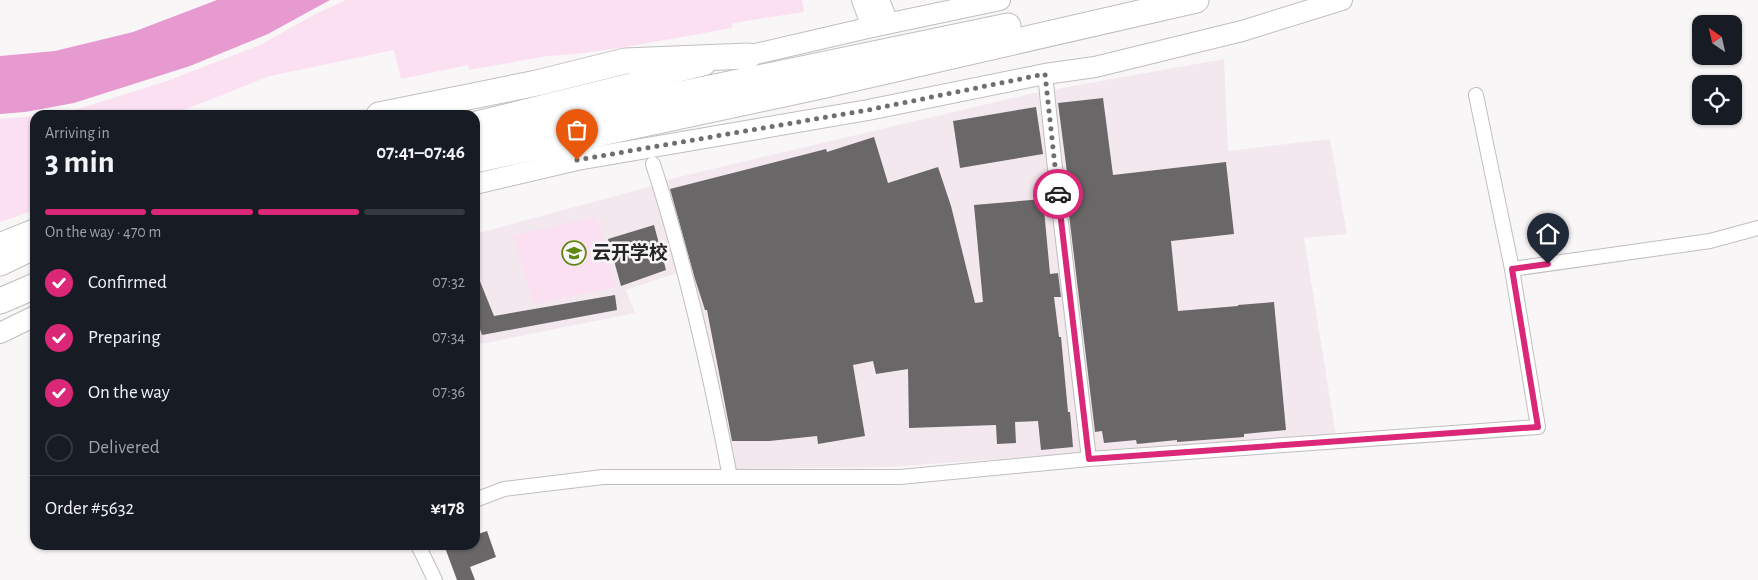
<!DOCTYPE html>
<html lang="en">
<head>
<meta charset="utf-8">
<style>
	body { margin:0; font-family:"Alegreya Sans","Noto Sans SC",sans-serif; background:#20242c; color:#f1f3f6; height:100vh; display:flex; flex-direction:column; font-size:19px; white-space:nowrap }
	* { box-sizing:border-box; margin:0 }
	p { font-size:16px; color:#9ea1a6 }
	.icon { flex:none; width:28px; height:28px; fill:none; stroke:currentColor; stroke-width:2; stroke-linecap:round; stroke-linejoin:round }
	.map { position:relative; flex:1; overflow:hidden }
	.drawer { position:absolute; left:30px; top:110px; width:450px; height:440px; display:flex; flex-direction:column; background:#171b24; border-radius:15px; box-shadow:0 1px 4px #0004 }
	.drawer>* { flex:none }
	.needle { width:32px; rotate:326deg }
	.tools { position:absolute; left:1692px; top:15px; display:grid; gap:10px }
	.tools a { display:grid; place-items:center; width:50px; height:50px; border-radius:10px; background:#171b24; box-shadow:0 1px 4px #0004; font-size:25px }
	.pin { position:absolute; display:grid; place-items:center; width:42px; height:42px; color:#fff; margin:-51px -21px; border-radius:50% 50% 50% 0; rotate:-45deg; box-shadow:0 0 5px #0007 }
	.pin .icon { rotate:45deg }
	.courier { position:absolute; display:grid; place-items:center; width:50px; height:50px; margin:-25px; border:4px solid #db2777; border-radius:50%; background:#fff; color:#222; box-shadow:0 1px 6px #0007 }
	.summary em { font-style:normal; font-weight:700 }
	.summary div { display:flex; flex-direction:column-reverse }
	.summary { display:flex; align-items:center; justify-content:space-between; height:85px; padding:0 15px }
	h1 { font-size:32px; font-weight:700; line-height:38px }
	.bar { display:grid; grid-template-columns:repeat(4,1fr); gap:8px 5px; align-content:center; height:60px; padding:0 15px }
	.bar i { height:6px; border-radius:4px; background:#363941 }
	.bar .selected { background:#db2777 }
	.bar p { grid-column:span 4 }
	.line { display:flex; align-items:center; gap:12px; padding:0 15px; border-top:1px solid #363941 }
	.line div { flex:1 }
	ol { padding:0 15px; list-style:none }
	li { display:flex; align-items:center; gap:15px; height:55px }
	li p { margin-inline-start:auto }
	li .icon { padding:5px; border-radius:50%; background:#db2777; color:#fff; stroke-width:4 }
	li:last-child { color:#9ea1a6 }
	li i { width:28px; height:28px; border:2px solid #363941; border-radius:50% }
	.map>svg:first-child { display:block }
	.built { fill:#f2e8ee }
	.green { fill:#fbe0f2 }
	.water { fill:#e79ad0 }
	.building { fill:#6a6769 }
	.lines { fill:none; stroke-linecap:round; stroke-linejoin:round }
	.street-casing { stroke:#c0bebf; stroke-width:16 }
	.secondary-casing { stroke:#c0bebf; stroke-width:22 }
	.highway-casing { stroke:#c0bebf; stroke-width:27 }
	.street { stroke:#fff; stroke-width:14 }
	.secondary { stroke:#fff; stroke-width:20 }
	.highway { stroke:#fff; stroke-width:25 }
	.done { stroke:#706e70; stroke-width:5; stroke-dasharray:0 9 }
	.route { stroke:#db2777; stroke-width:6 }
	.labels { text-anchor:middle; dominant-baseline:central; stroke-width:5; stroke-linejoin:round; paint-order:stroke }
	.poi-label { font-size:19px; font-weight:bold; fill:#262526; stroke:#f9f6f8; text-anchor:start }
</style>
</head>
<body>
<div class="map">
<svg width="1758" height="580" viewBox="0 0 1758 580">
	<rect width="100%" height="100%" fill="#f9f6f8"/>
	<!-- built -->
	<g class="built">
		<polygon points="1224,59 1228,151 1330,139 1347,234 1304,238 1336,435 890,467 734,469 662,181 1034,93"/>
		<polygon points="656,185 677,273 626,290 635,313 481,344 475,328 475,234"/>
	</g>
	<!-- green -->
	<g class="green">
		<polygon points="346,0 802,0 804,12 733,23 732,28 631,46 576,54 548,56 469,70 468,65 401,79 394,50 270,76 171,115 40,115 75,110 167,81 260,45 317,13"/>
		<polygon points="35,116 35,210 0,222 0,119"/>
		<polygon points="596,217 616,287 534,304 513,235"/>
	</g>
	<!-- water -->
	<polygon class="water" points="217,0 330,0 268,34 190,66 74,103 25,112 0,114 0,56 55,51 133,32"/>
	<!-- building -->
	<g class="building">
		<polygon points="1103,98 1113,175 1226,162 1234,234 1171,241 1178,311 1238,306 1238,305 1274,302 1286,430 1244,434 1244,437 1177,442 1177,440 1137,444 1136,440 1104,443 1102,431 1095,432 1070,223 1065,180 1068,180 1058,103"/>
		<polygon points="1036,107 1043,154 960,168 953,121"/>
		<polygon points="874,137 888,183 938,167 951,206 975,303 983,302 974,205 1043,199 1050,274 1058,273 1061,297 1054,297 1059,337 1061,337 1068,412 1070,412 1073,447 1041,450 1038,421 1015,422 1016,443 997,444 996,425 909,428 908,369 876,374 873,361 853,365 865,436 818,444 817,436 769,441 732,441 707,310 705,310 695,279 670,189 826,149 827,152"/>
		<polygon points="654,225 666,270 621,286 608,239"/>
		<polygon points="475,269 494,316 615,295 617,310 482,335 475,315"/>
		<polygon points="487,531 496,557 470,567 475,580 457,580 444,545 475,545 475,535"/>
	</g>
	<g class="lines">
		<!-- street casing -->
		<g class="street-casing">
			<g id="street">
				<polyline points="1045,74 1059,206 1089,459"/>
				<path d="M653 164C686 266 710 372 730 477"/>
				<polyline points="1512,269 1710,241 1758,228"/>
				<polyline points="475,500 504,489 603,477 900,477 1089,459 1538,427 1512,269 1476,95"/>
				<polyline points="418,545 435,580"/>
			</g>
		</g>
		<!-- secondary casing -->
		<g class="secondary-casing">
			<g id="secondary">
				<polyline points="862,0 872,27"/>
				<polyline points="879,0 888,23"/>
				<polyline points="734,59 872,27 1000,0"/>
				<polyline points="475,122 705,65"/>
				<polyline points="475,184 577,160 868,110 1045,74 1095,67 1242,31 1342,0"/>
				<polyline points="0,243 35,229"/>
				<polyline points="0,333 35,316"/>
			</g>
		</g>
		<!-- highway casing -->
		<g class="highway-casing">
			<g id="highway">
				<polyline points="379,115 537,83 625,61 748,56"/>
				<polyline points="475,137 1008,26"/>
				<polyline points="475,160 821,86 1196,0"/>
				<polyline points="0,263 35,246"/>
				<polyline points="0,301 35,286"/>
			</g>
		</g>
		<!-- street -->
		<use href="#street" class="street"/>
		<!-- secondary -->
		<use href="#secondary" class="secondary"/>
		<!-- highway -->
		<use href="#highway" class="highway"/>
	</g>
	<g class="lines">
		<!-- done -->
		<polyline class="done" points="577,160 868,110 1045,74 1058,194"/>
		<!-- route -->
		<polyline class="route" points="1058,194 1089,459 1538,427 1512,269 1548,264"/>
	</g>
	<!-- icons -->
	<defs>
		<g id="school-ring" transform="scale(1.25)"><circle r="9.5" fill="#f9f6f8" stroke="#5f8813" stroke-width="1.5"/><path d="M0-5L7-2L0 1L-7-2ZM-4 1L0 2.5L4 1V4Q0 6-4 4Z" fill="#5f8813"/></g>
	</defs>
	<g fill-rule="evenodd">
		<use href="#school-ring" x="574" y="253"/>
	</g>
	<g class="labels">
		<!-- poi labels -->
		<g class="poi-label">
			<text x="592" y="253">云开学校</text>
		</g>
	</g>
</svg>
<div class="tools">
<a><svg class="needle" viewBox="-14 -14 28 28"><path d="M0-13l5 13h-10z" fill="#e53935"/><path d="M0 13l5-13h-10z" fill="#9ea1a6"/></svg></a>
<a><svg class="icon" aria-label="locate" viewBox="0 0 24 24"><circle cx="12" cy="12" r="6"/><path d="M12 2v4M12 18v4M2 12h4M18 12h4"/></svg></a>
</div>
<div class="pin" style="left:577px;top:160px;background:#ea580c"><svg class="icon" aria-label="bag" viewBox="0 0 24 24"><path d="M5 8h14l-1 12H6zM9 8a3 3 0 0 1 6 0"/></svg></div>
<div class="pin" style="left:1548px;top:264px;background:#1f2937"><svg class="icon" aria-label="home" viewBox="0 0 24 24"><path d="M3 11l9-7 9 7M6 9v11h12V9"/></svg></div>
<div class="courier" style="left:1058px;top:194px"><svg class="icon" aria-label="car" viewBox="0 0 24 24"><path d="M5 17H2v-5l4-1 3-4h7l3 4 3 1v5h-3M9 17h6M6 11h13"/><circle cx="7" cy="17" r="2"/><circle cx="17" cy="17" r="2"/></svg></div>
<section class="drawer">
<div class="summary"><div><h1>3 min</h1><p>Arriving in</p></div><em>07:41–07:46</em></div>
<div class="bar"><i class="selected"></i><i class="selected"></i><i class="selected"></i><i></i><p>On the way · 470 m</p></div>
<ol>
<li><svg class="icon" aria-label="check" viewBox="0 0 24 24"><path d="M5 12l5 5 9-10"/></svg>Confirmed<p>07:32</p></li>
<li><svg class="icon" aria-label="check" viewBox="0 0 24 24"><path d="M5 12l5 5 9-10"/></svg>Preparing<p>07:34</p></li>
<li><svg class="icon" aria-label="check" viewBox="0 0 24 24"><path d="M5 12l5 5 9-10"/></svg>On the way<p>07:36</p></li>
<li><i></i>Delivered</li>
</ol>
<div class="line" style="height:65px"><div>Order #5632</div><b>¥178</b></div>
</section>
</div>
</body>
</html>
